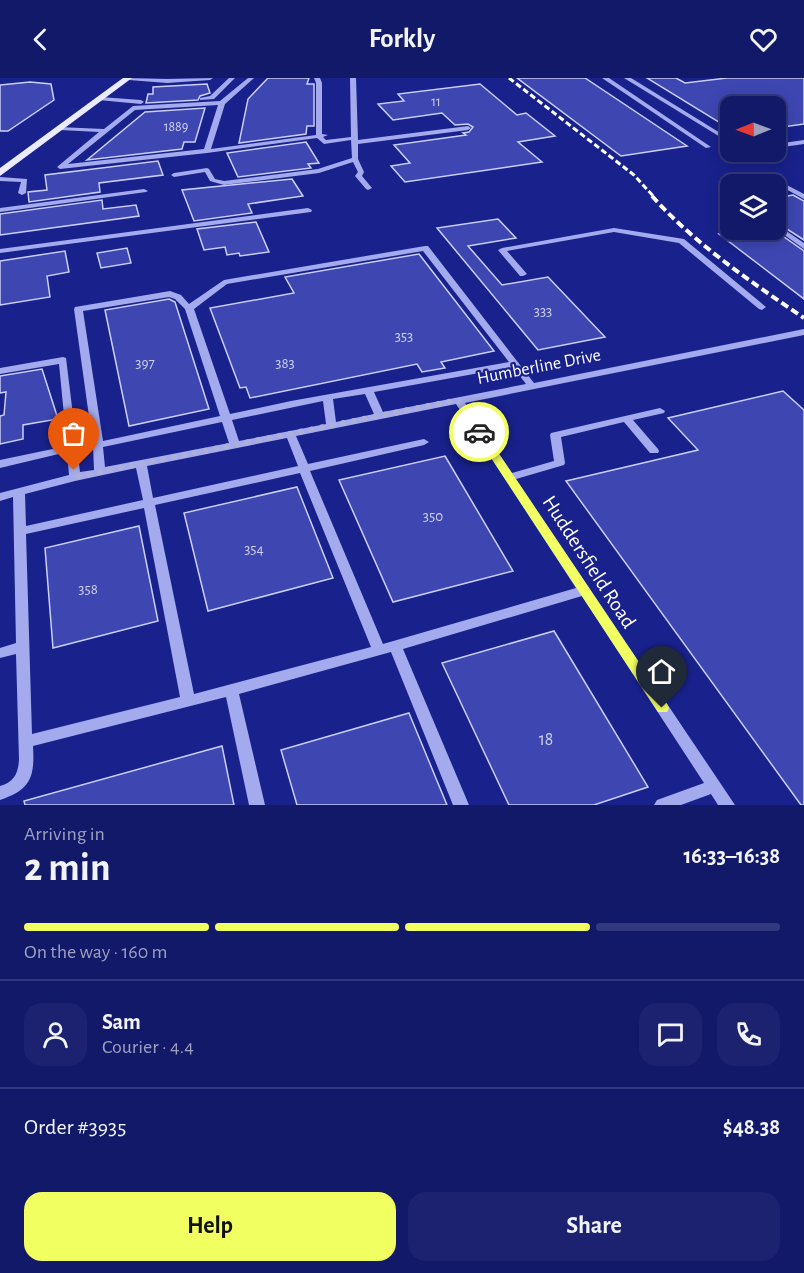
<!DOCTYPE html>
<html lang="en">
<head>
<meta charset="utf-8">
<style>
	body { margin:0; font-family:"Alegreya Sans",sans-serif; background:#1c226f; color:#f1f3f6; height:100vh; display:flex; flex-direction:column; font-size:22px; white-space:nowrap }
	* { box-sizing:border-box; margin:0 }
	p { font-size:20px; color:#9da0c0 }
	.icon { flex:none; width:33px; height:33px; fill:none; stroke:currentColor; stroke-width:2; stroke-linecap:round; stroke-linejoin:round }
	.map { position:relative; height:727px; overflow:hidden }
	.side { display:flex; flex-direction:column; background:#131969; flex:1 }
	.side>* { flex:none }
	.needle { width:39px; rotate:269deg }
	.buttons { position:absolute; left:720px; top:18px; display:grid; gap:12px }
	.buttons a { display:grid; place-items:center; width:66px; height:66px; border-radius:12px; background:#131969; box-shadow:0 3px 15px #0003,0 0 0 2px #32387d; font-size:30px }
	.pin { position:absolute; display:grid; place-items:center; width:51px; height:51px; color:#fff; margin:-62px -26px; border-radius:50% 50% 50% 0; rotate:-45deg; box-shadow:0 0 6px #0007 }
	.pin .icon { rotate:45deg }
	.courier { position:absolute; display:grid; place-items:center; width:60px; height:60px; margin:-30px; border:4px solid #f2ff61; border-radius:50%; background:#fff; color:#222; box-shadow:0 2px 8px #0007 }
	.summary em { font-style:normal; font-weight:700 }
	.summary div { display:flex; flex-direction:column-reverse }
	.summary { display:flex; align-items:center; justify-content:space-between; height:102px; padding:0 24px }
	h1 { font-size:39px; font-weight:700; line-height:45px }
	.bar { display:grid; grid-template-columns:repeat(4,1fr); gap:9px 6px; align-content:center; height:72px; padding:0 24px }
	.bar i { height:8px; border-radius:4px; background:#32387d }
	.bar .current { background:#f2ff61 }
	.bar p { grid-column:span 4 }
	.line { display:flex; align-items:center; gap:15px; padding:0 24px; border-top:2px solid #32387d }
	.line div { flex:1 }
	.round { display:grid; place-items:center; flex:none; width:63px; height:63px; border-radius:18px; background:#1c226f }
	.primary-button { display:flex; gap:12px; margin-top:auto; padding:12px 24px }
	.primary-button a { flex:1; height:69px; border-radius:18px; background:#f2ff61; color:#111; font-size:24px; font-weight:700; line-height:69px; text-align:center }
	.primary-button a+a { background:#1c226f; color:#f1f3f6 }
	header { display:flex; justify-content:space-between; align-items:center; height:78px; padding:0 24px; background:#131969; font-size:27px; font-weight:700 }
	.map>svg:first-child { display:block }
	.building { fill:#3e46b2; stroke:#cacefa; stroke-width:1.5 }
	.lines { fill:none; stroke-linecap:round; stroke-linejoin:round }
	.minor { fill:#a4aaee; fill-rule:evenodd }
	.major { fill:#ebebff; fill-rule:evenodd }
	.rail-far1 { stroke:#fff; stroke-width:3; stroke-dasharray:6 3; stroke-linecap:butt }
	.rail { stroke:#fff; stroke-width:4; stroke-dasharray:8 4; stroke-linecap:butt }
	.route { fill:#f2ff61 }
	.done { stroke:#aeb1d7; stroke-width:6; stroke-dasharray:0 10.8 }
	.labels { text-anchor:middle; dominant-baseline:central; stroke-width:4.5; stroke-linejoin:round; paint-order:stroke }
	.far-number-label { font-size:14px; fill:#cfd1ec }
	.number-label { font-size:15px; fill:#cfd1ec }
	.street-label { font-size:18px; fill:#fff; stroke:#19218c }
	.near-number-label { font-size:18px; fill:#cfd1ec }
	.near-street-label { font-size:21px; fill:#fff; stroke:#19218c }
</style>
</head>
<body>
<header><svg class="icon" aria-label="back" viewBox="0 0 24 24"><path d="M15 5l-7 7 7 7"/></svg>Forkly<svg class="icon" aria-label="heart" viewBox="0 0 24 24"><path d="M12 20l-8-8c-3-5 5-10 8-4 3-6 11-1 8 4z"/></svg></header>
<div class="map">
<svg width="804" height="727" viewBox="0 0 804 727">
	<rect width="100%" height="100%" fill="#19218c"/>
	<!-- building -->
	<g class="building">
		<polygon points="268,0 309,0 307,6 314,6 314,48 307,48 306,56 239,65 248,21"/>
		<polygon points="517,0 585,0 687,68 621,78"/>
		<polygon points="647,0 676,0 685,5 727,0 804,0 804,46 776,50 776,28 730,28 730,51"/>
		<polygon points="30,4 51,6 54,22 8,53 0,53 0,7"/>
		<polygon points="207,6 210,15 200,18 198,22 146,25 148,16 153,16 153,9"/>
		<polygon points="480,6 517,37 526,35 555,58 518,64 542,84 405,104 391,88 410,85 394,67 466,57 463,55 469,54 473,49 468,46 455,47 442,35 393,42 378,26 404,23 398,16"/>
		<polygon points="205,30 195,64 184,64 182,71 87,82 145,34"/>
		<polygon points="306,64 319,85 308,86 311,90 238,99 227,75"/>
		<polygon points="158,83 163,97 99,105 100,114 29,124 28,114 47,112 45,97"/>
		<polygon points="292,101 303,118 248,126 252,135 194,143 182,112"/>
		<polygon points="793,117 804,123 804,162 776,144 776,120"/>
		<polygon points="102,122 103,131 136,127 139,138 0,157 0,136"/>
		<polygon points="498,141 516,160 468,168 502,207 548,199 605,259 538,272 437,150"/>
		<polygon points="256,144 269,174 240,178 239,175 227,177 225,169 204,172 197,151"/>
		<polygon points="747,152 774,152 804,173 804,221 719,156"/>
		<polygon points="127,170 131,185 101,190 97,175"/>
		<polygon points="65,173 69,194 47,198 50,219 0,227 0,183"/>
		<polygon points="419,176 494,273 441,284 445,290 422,294 417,286 250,320 246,309 240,310 210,230 294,215 285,199"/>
		<polygon points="169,221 175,224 209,331 129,348 105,232"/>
		<polygon points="42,291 58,341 23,347 23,361 0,366 0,338 4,337 6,314 0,315 0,298"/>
		<polygon points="783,313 804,332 804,727 801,727 566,403 698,372 668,340"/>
		<polygon points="445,378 513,493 393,524 339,402"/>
		<polygon points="297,409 333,500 208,533 184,435"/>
		<polygon points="139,448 158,543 53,570 45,470"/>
		<polygon points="554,553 648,709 594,727 509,727 442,585"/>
		<polygon points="409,635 447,727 297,727 281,672"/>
		<polygon points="222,668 234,727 25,727 24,723"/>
	</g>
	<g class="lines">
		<!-- minor -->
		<g class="minor">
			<polygon points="126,0 167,1 213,0 210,2 167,5 129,2"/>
			<polygon points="229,0 235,0 214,21 200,22 200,20 210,18"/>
			<path d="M248 0H254L225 26 211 71 316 57V5L314 0H320L322 5V56L328 57 323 59 326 62 351 59 350 0H356L358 62 468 48 471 50 468 52 358 66V81L364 94 362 98 372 110 368 112 366 111 355 98 358 94 353 84 319 95 224 107 210 103 205 94 174 99 171 97 174 95 207 90 209 91 215 101 224 103 318 91 352 80 351 62 324 66 317 60 207 75 60 91 57 89 99 54 60 52 57 50 58 49 104 51 133 28 220 23ZM218 27 204 71 68 86 135 32Z"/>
			<polygon points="602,0 609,0 711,69 706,70"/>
			<polygon points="624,0 631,0 730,61 730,65"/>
			<polygon points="100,19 141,22 144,24 141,26 98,22 98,20"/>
			<polygon points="804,62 804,66 776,70 776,66"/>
			<polygon points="0,99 27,101 26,115 22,117 18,115 21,104 0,103"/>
			<polygon points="741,104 783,105 804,116 804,121 782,109 776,109 776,106 738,106"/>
			<polygon points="730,109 730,116 725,113"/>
			<polygon points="144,111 148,113 146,114 0,134 0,130"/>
			<polygon points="308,130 312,132 311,134 0,175 0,171"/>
			<polygon points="776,146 804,165 804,171 776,151"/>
			<polygon points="614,150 684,161 766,229 762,232 759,231 679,165 614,154 507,173 527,196 523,198 520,198 498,172 502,170"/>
			<path d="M425 168H428L534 305 804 251V257L465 325 512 395 554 383 550 357 551 355 660 330 665 333 664 335 633 342 658 371 659 373 658 375H650L624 344 561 359 565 385 564 387 516 401 735 727H718L711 716 681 727H654L657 722 704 705 582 518 403 571 469 727H453L391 574 239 616 265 727H249L226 619 33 668C35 700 30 712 0 722V708C14 704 18 696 19 682L16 576 0 580V570L16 565 13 419 0 423V415L69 397 67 374 0 390V382L67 368 59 286 0 296V290L63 279 66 280 80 394 94 392 93 367 74 231 75 229 170 213 181 217 189 226 224 202ZM423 173 509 284 291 323 230 336 194 231 227 206ZM169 219 175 221 185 231 220 338 103 363 83 233ZM513 289 526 306 383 334 374 314ZM365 316 374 336 336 344 333 321ZM323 323 326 346 239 363 232 342ZM456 326 576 510 383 566 310 393 424 367 429 364 424 361 308 386 296 358ZM222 344 229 365 105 389 103 369ZM287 360 298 388 153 420 147 388ZM136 390 143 422 26 448 25 416 75 403ZM300 395 371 569 194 616 155 427ZM144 430 180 619 32 656 26 456Z"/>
		</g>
		<!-- major -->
		<polygon class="major" points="123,0 132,0 0,98 0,90"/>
		<!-- rail-far1 -->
		<polyline class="rail-far1" points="509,0 634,97 654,119"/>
		<!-- rail -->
		<path class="rail" d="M652 118C695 166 751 204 804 240"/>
	</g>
	<!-- route -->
	<polygon class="route" points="479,351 483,352 667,626 669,630 667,634 658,634 474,354"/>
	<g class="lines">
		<!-- done -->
		<polyline class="done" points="74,392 75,399 458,322 479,354"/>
	</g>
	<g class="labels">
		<!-- far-number labels -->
		<g class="far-number-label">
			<text x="436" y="24">11</text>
			<text x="176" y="49">1889</text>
		</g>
		<!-- number labels -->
		<g class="number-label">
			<text x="543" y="233">333</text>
			<text x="404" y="258">353</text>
			<text x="145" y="285">397</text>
			<text x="285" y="285">383</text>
			<text x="433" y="438">350</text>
			<text x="254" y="471">354</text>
			<text x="88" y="511">358</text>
		</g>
		<!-- street labels -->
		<g class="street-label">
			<text transform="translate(539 289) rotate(-11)">Humberline Drive</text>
		</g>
		<!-- near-number labels -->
		<g class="near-number-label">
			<text x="546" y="662">18</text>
		</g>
		<!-- near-street labels -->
		<g class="near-street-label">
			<text transform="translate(589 484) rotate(57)">Huddersfield Road</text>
		</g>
	</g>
</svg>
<div class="buttons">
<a><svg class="needle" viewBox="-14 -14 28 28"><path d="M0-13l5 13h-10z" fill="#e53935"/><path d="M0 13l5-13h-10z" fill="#9da0c0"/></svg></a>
<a><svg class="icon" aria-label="layers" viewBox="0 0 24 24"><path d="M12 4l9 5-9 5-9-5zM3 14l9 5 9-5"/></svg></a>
</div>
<div class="pin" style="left:74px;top:392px;background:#ea580c"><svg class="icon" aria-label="bag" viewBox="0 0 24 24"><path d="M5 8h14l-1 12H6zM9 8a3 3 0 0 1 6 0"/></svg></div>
<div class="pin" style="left:662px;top:630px;background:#1f2937"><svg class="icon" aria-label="home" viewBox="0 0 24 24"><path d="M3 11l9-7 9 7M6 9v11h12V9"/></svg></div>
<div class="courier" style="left:479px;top:354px"><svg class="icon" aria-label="car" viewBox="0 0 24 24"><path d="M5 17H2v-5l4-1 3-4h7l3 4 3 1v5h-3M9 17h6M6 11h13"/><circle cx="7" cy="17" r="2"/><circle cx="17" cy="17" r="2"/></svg></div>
</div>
<section class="side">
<div class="summary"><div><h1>2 min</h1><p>Arriving in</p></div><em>16:33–16:38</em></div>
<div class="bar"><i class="current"></i><i class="current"></i><i class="current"></i><i></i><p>On the way · 160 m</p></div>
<div class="line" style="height:108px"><a class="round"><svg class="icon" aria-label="person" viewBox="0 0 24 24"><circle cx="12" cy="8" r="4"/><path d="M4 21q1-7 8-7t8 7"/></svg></a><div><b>Sam</b><p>Courier · 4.4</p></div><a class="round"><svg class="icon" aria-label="chat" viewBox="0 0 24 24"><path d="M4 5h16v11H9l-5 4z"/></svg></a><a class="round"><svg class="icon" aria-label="phone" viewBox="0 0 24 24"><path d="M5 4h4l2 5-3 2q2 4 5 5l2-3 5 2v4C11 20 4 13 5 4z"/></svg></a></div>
<div class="line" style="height:78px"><div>Order #3935</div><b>$48.38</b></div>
<div class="primary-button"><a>Help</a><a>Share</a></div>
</section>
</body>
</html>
